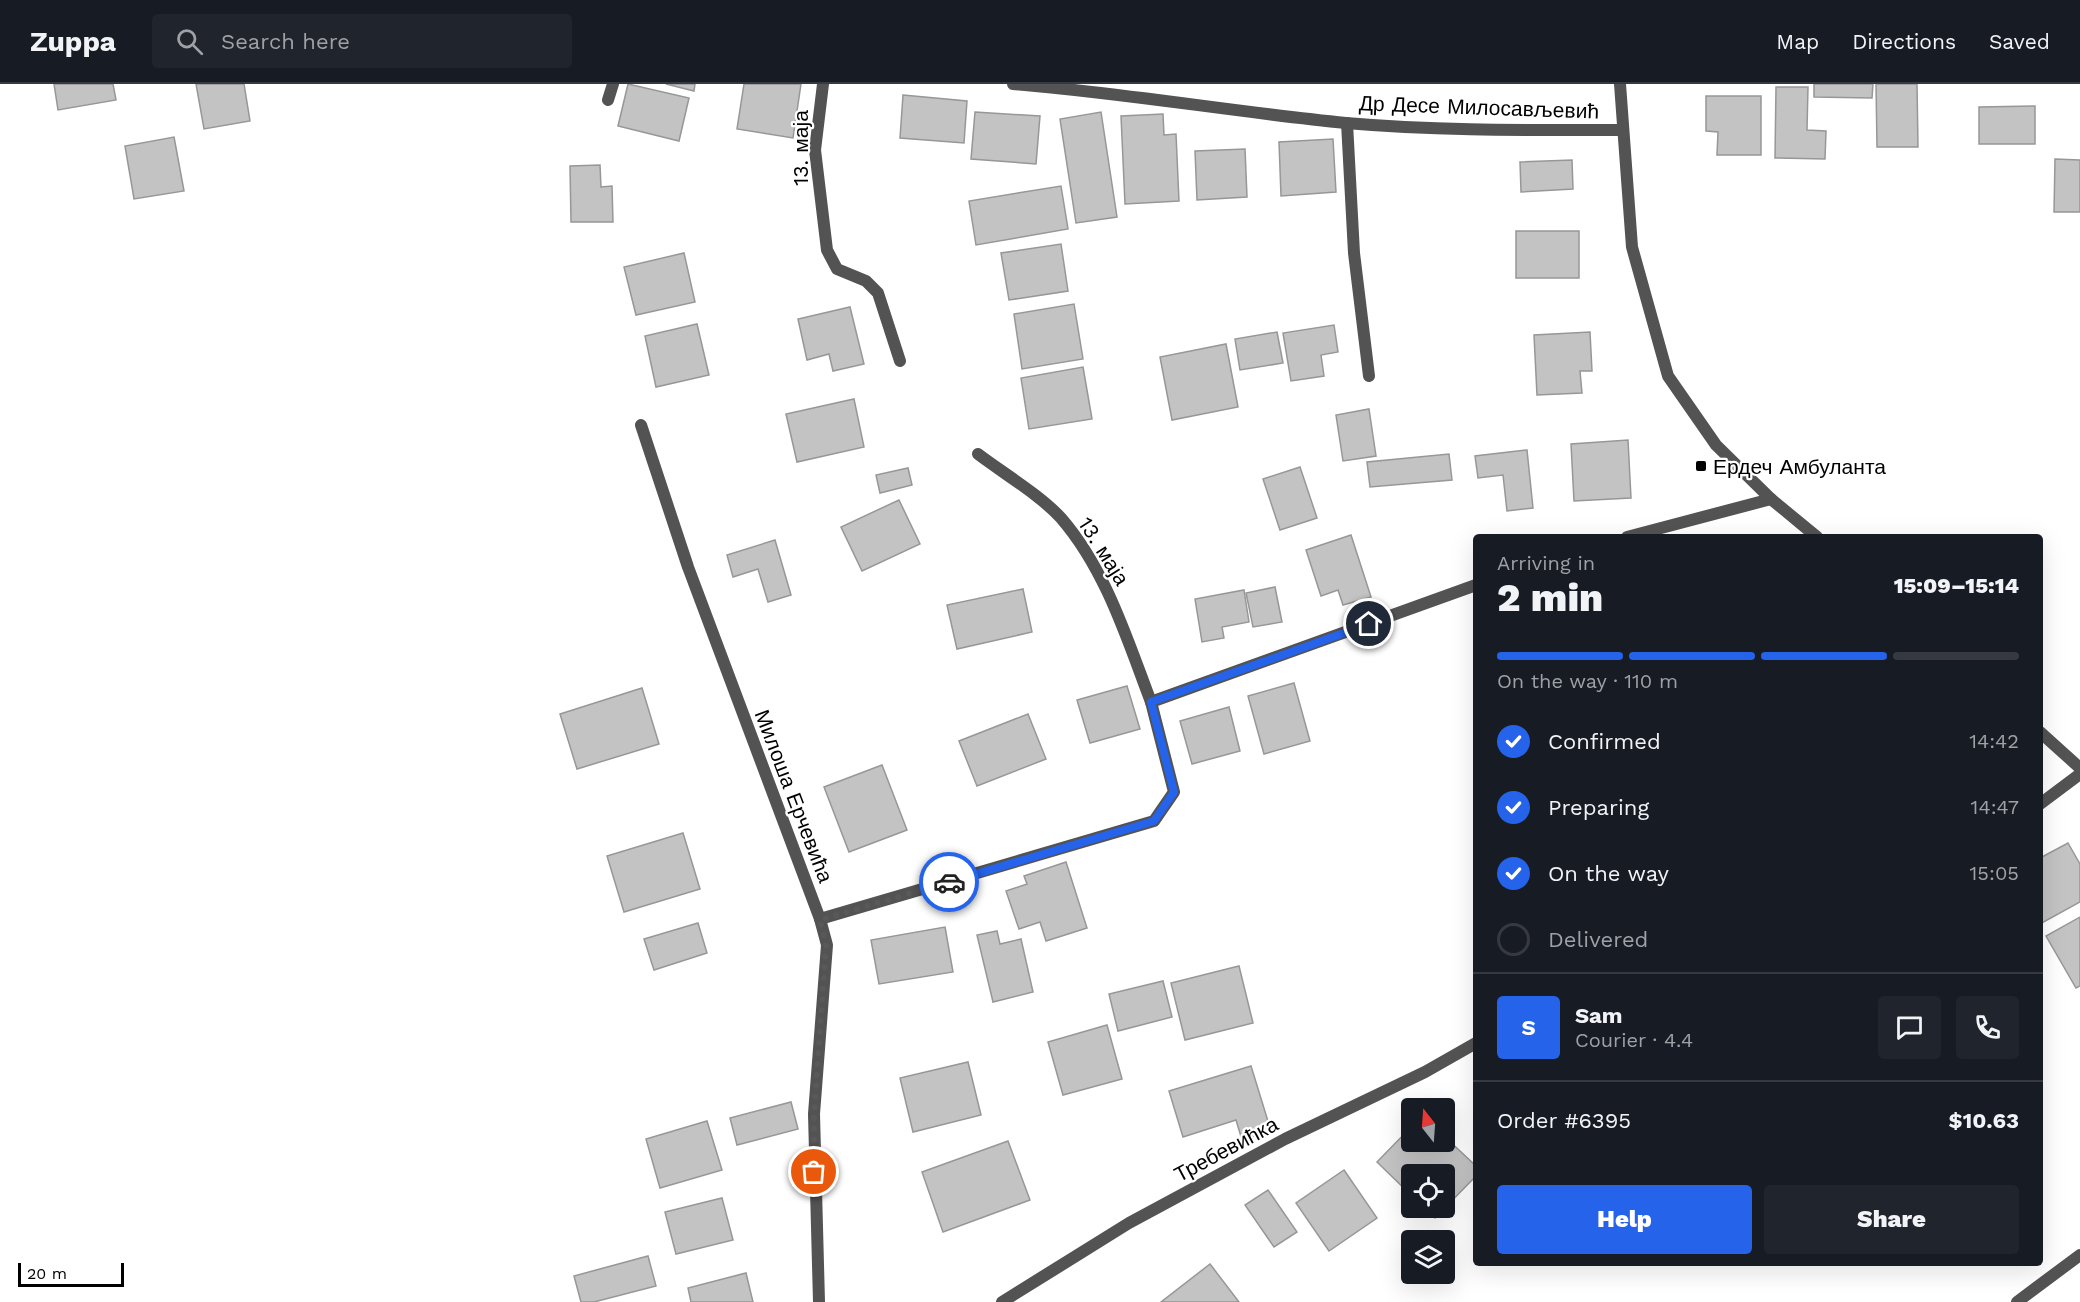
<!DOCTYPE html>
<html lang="en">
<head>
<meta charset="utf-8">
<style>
	body { margin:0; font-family:"Work Sans",sans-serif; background:#20242c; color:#f1f3f6; height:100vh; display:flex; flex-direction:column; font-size:22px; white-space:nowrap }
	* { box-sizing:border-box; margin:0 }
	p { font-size:20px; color:#9ea1a6 }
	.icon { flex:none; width:33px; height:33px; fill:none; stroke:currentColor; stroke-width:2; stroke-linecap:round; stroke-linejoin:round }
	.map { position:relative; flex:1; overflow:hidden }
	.details { position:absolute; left:1473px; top:450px; width:570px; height:732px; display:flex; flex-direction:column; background:#171b24; border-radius:6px; box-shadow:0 6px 24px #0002 }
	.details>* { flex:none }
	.needle { width:39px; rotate:343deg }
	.buttons { position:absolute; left:1401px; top:1014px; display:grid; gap:12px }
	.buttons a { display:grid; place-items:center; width:54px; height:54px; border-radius:6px; background:#171b24; box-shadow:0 6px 24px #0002; font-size:30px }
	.scale { position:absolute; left:18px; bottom:15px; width:106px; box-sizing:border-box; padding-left:6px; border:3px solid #000; border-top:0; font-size:16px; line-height:21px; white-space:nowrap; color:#000; -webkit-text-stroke:4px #fff; paint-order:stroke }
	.pin { position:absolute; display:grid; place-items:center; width:51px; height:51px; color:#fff; margin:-26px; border:3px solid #fff; border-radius:50%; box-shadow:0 2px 6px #0007 }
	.courier { position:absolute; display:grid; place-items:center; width:60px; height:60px; margin:-30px; border:4px solid #2563eb; border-radius:50%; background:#fff; color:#222; box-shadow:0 2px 8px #0007 }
	.head em { font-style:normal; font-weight:800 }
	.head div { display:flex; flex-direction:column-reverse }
	.head { display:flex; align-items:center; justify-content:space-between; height:102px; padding:0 24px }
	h1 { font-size:39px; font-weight:800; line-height:45px }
	.bar { display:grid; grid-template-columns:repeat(4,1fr); gap:9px 6px; align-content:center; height:72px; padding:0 24px }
	.bar i { height:8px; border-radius:4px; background:#363941 }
	.bar .active { background:#2563eb }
	.bar p { grid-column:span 4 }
	.line { display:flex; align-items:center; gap:15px; padding:0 24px; border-top:2px solid #363941 }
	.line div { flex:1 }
	.round { display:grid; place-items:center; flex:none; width:63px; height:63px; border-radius:6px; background:#20242c }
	ol { padding:0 24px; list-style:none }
	li { display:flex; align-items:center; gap:18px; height:66px }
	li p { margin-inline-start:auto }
	li .icon { padding:6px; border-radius:50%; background:#2563eb; color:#fff; stroke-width:4 }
	li:last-child { color:#9ea1a6 }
	li i { width:33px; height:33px; border:3px solid #363941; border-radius:50% }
	.primary-button { display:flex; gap:12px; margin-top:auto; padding:12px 24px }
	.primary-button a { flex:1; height:69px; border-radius:6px; background:#2563eb; color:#fff; font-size:24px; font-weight:800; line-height:69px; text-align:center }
	.primary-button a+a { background:#20242c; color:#f1f3f6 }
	header { display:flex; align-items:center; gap:36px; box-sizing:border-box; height:84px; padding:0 30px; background:#171b24; border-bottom:2px solid #363941 }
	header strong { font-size:28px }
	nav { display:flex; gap:33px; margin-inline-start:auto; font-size:21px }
	.search { width:420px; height:54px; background:#20242c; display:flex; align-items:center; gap:15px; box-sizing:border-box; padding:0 21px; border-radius:6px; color:#9ea1a6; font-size:22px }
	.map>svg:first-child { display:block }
	.building { fill:#c3c3c3; stroke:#979797; stroke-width:1.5 }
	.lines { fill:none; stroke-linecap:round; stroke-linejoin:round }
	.service { stroke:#535353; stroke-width:12 }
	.minor { stroke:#535353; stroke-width:12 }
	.tertiary { stroke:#535353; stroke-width:12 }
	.done { stroke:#595959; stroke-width:6; stroke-dasharray:0 10.8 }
	.route { stroke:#2563eb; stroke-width:8 }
	.poi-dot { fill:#000; stroke:#fff; stroke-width:2 }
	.labels { text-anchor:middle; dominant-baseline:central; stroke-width:4.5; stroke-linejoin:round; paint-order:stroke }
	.street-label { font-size:21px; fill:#000; stroke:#fff }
	.poi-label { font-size:21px; fill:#000; stroke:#fff; text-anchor:start }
</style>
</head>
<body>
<header>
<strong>Zuppa</strong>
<div class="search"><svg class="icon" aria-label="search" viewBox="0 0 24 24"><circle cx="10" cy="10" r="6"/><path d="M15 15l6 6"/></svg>Search here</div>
<nav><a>Map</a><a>Directions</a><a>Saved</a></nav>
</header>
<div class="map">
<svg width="2080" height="1218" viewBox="0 0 2080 1218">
	<rect width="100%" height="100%" fill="#fff"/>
	<!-- building -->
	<g class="building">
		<polygon points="54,0 113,0 116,16 58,26"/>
		<polygon points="196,0 244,0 250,37 204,45"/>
		<polygon points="628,0 689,14 679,57 618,42"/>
		<polygon points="666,0 695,0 694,7"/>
		<polygon points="744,0 801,0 793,54 737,45"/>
		<polygon points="1814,0 1873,0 1872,14 1814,13"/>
		<polygon points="1876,0 1917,0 1918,63 1877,63"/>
		<polygon points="1776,3 1808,3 1807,46 1826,47 1825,75 1775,74"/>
		<polygon points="903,11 967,17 964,59 900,54"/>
		<polygon points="1706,12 1761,12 1761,71 1717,71 1718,48 1706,47"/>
		<polygon points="2035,22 2035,60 1979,60 1979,23"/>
		<polygon points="975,28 1040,32 1036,80 971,75"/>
		<polygon points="1101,28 1117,133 1076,139 1060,35"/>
		<polygon points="1163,30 1164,51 1176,50 1179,117 1125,120 1121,32"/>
		<polygon points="174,53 184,107 134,115 125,62"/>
		<polygon points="1333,55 1336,108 1281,112 1279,58"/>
		<polygon points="1245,65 1247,113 1197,116 1195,67"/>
		<polygon points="2055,75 2080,76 2080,128 2054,128"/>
		<polygon points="1572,76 1573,105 1521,108 1520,78"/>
		<polygon points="600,81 601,103 612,102 613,138 571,138 570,82"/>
		<polygon points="1061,102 1068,145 976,161 969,117"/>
		<rect x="1516" y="147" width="63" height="47"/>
		<polygon points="1061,160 1068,207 1009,216 1001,169"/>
		<polygon points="684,169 695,218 636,231 624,183"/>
		<polygon points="1074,220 1083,275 1022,285 1014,230"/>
		<polygon points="850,223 864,280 833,287 829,270 807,276 798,235"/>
		<polygon points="697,240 709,291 656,303 645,252"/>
		<polygon points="1334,241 1338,268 1321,271 1324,292 1291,297 1283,249"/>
		<polygon points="1277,248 1283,279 1240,286 1235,255"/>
		<polygon points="1590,248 1592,287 1580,287 1582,309 1537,311 1534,251"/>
		<polygon points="1226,260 1238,323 1172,336 1160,273"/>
		<polygon points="1083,283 1092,335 1029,345 1021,294"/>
		<polygon points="854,315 864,363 797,378 786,330"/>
		<polygon points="1369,325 1376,372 1343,377 1336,331"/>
		<polygon points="1628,356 1631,414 1574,417 1571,360"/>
		<polygon points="1527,366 1533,424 1507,427 1503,391 1478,394 1475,372"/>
		<polygon points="1449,370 1452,396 1370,403 1367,378"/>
		<polygon points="1300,383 1317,434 1280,446 1263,395"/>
		<polygon points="908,384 912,401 880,409 876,391"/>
		<polygon points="899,416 920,460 862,487 841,443"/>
		<polygon points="1351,451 1371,513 1343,521 1338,506 1321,512 1306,466"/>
		<polygon points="775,456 791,511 768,518 758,485 733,493 727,471"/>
		<polygon points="1275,503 1282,538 1253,543 1246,509"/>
		<polygon points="1023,505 1032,548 957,565 947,521"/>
		<polygon points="1244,506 1249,538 1222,543 1224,554 1202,558 1195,515"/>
		<polygon points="1294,599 1310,657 1264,670 1248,612"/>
		<polygon points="1127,602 1140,645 1090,659 1077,616"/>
		<polygon points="642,604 659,660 577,685 560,630"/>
		<polygon points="1229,623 1240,667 1192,680 1180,637"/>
		<polygon points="1028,630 1046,675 977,702 959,657"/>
		<polygon points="882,681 907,746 849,768 824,703"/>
		<polygon points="683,749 700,805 624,828 607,772"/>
		<polygon points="2068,759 2080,780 2080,818 2040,840 2040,774"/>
		<polygon points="1066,778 1087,844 1046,857 1040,838 1019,845 1006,807 1027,800 1024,792"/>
		<polygon points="2080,833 2080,902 2076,904 2046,852"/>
		<polygon points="698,839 707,869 654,886 644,855"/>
		<polygon points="945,843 953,888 879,900 871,856"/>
		<polygon points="997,847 1000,860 1021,855 1033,908 993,918 977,851"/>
		<polygon points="1239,882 1253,939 1185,956 1171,899"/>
		<polygon points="1163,897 1172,933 1118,947 1109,910"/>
		<polygon points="1107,941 1122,995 1063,1011 1048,958"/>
		<polygon points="968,978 981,1031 913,1048 900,994"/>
		<polygon points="1251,982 1271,1047 1242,1056 1236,1036 1183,1053 1169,1007"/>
		<polygon points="791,1018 798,1045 737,1061 730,1034"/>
		<polygon points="707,1037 722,1086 660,1104 646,1055"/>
		<polygon points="1412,1042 1412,1058 1444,1058 1444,1052 1476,1082 1476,1092 1435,1134 1424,1124 1444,1124 1444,1090 1412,1090 1412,1112 1377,1078"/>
		<polygon points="1008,1057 1030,1116 943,1148 922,1088"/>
		<polygon points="1344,1086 1377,1134 1329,1167 1296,1119"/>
		<polygon points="1268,1106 1297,1148 1274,1163 1245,1121"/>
		<polygon points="722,1114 733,1156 676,1170 665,1128"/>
		<polygon points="648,1172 656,1202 594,1218 581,1218 574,1192"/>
		<polygon points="1210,1180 1239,1218 1161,1218"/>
		<polygon points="746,1189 753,1218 691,1218 688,1204"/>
	</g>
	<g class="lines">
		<!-- service -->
		<g class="service">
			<polyline points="608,16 613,0"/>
			<polyline points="1347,39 1354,169 1369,292"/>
			<polyline points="2017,1218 2080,1171"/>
		</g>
		<!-- minor -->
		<g class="minor">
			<polyline points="823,0 815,66 827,166 837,185 866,197 878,209 900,277"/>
			<path d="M1013 0C1124 9 1235 28 1346 39 1438 47 1530 46 1622 46"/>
			<polyline points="641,341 688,483 820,835 827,861 814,1030 819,1218"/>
			<path d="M978 370C1003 389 1040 411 1061 434 1106 486 1127 555 1151 618"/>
			<polyline points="1627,453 1771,415"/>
			<polyline points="2040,720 2080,690"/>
			<polyline points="820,835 1154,737 1174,708 1151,618 1476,501"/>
			<polyline points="1002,1218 1129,1139 1285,1055 1425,988 1476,959"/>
		</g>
		<!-- tertiary -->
		<g class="tertiary">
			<polyline points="1620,0 1632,163 1668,292 1716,361 1771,415 1817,453"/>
			<polyline points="2040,648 2080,684"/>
		</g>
	</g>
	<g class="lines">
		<!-- done -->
		<polyline class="done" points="814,1088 814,1030 826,861 820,836 949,798"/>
		<!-- route -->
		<polyline class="route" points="949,798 1154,737 1174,708 1151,618 1369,540"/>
	</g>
	<!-- markers -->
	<rect class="poi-dot" x="1695" y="376" width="12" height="12" rx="3"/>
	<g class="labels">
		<!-- street labels -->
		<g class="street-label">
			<text transform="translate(1479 23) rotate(2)">Др Десе Милосављевић</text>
			<text transform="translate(800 64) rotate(-90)">13. маја</text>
			<text transform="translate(1104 467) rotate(58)">13. маја</text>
			<text transform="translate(794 712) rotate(69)">Милоша Ерчевића</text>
			<text transform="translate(1226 1065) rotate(-28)">Требевићка</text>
		</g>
		<!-- poi labels -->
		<g class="poi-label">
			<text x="1713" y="382">Ердеч Амбуланта</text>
		</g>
	</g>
</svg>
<div class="buttons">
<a><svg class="needle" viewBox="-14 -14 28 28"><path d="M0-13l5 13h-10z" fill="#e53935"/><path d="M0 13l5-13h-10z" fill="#9ea1a6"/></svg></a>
<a><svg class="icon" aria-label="locate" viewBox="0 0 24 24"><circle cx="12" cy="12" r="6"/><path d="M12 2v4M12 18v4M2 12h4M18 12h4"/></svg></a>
<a><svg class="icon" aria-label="layers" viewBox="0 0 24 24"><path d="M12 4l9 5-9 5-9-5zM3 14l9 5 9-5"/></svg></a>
</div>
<div class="scale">20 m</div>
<div class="pin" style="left:814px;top:1088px;background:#ea580c"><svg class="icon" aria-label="bag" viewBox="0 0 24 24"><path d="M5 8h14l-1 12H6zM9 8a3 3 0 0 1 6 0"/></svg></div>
<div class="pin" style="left:1369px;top:540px;background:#1f2937"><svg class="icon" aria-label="home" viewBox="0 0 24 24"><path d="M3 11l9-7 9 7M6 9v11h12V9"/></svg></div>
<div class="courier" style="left:949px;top:798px"><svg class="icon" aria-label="car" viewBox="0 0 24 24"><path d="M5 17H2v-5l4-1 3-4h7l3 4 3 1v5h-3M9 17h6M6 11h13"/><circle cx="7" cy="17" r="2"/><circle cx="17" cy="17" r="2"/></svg></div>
<section class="details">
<div class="head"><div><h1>2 min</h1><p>Arriving in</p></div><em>15:09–15:14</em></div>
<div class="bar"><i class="active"></i><i class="active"></i><i class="active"></i><i></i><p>On the way · 110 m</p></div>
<ol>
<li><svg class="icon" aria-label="check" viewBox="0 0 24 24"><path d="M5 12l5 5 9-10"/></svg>Confirmed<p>14:42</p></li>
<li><svg class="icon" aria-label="check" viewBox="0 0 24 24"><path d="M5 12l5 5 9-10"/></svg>Preparing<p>14:47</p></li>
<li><svg class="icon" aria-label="check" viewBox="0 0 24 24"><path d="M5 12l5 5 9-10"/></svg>On the way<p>15:05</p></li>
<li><i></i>Delivered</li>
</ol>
<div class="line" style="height:108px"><b class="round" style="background:#2563eb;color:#fff">S</b><div><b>Sam</b><p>Courier · 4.4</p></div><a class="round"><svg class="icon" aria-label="chat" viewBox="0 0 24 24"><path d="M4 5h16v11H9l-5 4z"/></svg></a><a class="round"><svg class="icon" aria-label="phone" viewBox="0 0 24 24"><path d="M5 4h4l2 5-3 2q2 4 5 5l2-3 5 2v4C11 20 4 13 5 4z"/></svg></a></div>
<div class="line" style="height:78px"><div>Order #6395</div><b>$10.63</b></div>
<div class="primary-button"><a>Help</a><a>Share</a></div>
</section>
</div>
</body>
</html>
